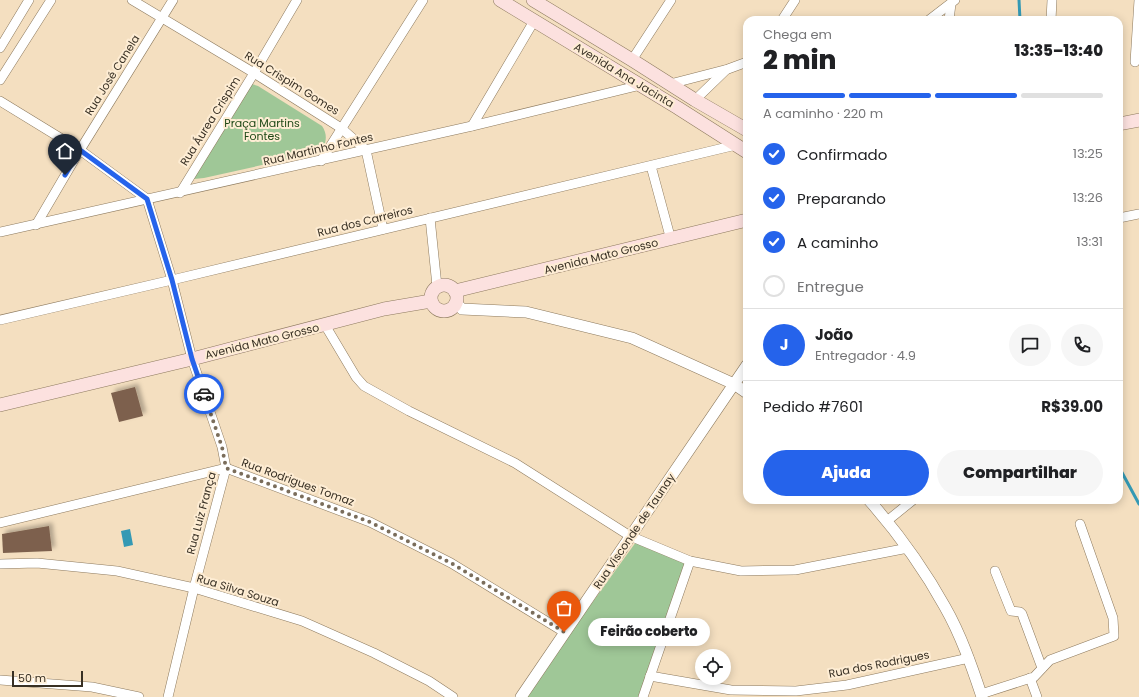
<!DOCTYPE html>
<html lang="pt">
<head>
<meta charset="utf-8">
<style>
	body { margin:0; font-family:Poppins,sans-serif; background:#f6f6f6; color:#202124; height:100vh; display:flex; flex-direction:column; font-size:15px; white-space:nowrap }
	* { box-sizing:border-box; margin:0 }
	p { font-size:13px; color:#757577 }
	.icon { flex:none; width:22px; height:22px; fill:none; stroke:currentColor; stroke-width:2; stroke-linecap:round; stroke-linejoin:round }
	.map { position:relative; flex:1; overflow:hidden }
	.details { position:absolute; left:743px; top:16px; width:380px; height:488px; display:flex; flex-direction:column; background:#fff; border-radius:12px; box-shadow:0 2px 10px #0003 }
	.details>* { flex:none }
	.tools { position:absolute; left:695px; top:649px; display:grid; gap:8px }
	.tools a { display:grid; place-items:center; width:36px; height:36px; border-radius:50%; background:#fff; box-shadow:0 2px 10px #0003; font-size:20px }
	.scale { position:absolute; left:12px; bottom:10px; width:71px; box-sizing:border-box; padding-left:4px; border:2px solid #383024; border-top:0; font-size:11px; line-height:14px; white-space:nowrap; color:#383024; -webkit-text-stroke:3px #feedd4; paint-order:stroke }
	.pin { position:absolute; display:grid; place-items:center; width:34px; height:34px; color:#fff; margin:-41px -17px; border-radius:50% 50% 50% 0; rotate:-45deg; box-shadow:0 0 4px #0007 }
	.pin .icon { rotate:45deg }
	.courier { position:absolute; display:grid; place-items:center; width:40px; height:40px; margin:-20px; border:3px solid #2563eb; border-radius:50%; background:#fff; color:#222; box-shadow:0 1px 5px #0007 }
	.bubble { position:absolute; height:28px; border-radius:14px; background:#fff; box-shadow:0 2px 10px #0003; font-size:13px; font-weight:800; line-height:28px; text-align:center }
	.head em { font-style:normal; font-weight:800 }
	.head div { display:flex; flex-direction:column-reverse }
	.head { display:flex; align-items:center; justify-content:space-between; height:68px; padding:0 20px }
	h1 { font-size:26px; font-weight:800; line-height:30px }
	.bar { display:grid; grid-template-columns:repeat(4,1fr); gap:6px 4px; align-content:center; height:48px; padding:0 20px }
	.bar i { height:5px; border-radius:3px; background:#e0e0e0 }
	.bar .selected { background:#2563eb }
	.bar p { grid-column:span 4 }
	.line { display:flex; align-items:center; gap:10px; padding:0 20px; border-top:1px solid #e0e0e0 }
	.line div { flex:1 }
	.round { display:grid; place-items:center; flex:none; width:42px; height:42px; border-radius:21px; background:#f6f6f6 }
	ol { padding:0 20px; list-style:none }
	li { display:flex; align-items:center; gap:12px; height:44px }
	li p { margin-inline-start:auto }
	li .icon { padding:4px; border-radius:50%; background:#2563eb; color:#fff; stroke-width:4 }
	li:last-child { color:#757577 }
	li i { width:22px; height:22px; border:2px solid #e0e0e0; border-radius:50% }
	.button { display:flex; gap:8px; margin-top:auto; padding:8px 20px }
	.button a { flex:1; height:46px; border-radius:24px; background:#2563eb; color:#fff; font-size:16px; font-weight:800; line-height:46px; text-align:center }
	.button a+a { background:#f6f6f6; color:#202124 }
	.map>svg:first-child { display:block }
	.green { fill:#9fc797 }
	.water { fill:#3499b4 }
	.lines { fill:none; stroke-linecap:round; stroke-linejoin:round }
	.stream { stroke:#3499b4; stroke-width:3 }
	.building { fill:#7d614d; filter:url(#shadow) }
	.minor-casing { stroke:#8d7a5e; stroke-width:10 }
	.tertiary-casing { stroke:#8d7a5e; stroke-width:12 }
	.secondary-casing { stroke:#8d7a5e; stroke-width:14 }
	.minor { stroke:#fff; stroke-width:9 }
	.tertiary { stroke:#fff; stroke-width:11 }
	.secondary { stroke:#fce1df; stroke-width:13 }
	.done { stroke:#7a6d5b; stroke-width:4; stroke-dasharray:0 7.2 }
	.route { stroke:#2563eb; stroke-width:5 }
	.labels { text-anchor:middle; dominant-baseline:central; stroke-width:4; stroke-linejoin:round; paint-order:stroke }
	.street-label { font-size:11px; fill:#383024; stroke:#feedd4 }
	.park-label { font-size:11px; fill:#1f4917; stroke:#feedd4 }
</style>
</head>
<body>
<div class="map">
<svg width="1139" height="697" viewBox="0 0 1139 697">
	<defs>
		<filter id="shadow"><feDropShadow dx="3.5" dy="-3.5" stdDeviation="2" flood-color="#0004"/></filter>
	</defs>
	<rect width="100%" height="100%" fill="#f4dfc0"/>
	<!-- green -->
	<g class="green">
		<path d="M252 84 258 86 322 126C329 136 326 148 316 153L204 178 194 179V178Z"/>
		<polygon points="636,542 688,561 641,697 524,697"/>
	</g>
	<!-- water -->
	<polygon class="water" points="130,529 133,545 124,547 121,531"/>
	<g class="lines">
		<!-- stream -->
		<g class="stream">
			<polyline points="1019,0 1020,20"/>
			<polyline points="1119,467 1139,504"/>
		</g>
	</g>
	<!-- building -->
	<g class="building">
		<polygon points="135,387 143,416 119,422 111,393"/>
		<polygon points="49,526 52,551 3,553 2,534"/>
	</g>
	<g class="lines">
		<!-- minor casing -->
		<g class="minor-casing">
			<g id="minor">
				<polyline points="132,0 254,73 341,128 366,150 383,229"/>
				<polyline points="782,20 795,0"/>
				<polyline points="929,20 955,0"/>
				<polyline points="949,20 951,4"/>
				<polyline points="1051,20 1052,0"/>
				<polyline points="0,48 29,0"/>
				<polyline points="632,60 671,0"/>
				<polyline points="1135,62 1139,0"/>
				<polyline points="0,80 51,0"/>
				<polyline points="670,84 728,69 747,62"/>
				<polyline points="695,100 726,70"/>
				<polyline points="0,101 80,150 147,199 172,280 192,359 222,447 226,468 194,588 168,697"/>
				<polyline points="472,126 534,21"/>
				<polyline points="321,161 423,0"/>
				<polyline points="651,166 671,240"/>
				<polyline points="180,193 254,73 297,0"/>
				<polyline points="430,218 437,286"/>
				<polyline points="1119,218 1139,214"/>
				<polyline points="36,225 80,150 173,0"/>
				<polyline points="0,232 472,126 641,85"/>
				<polyline points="0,320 172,280 736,145"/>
				<polyline points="325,325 356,377 364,386 409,411 515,463 630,536 690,561 741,571 795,570 908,548"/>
				<polyline points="887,521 913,500"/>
				<polyline points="0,523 226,468 370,522 451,563 564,632"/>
				<polyline points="0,564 37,563 117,571 194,588 302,621 374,653 429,681 453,697"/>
				<polyline points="995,571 1011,611 1020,612 1022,614 1042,668"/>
				<polyline points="650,676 731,690 796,691 847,685 969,658"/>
				<polyline points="1030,678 1037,697"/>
				<polyline points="0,680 92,687 139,697"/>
				<polyline points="981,694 1034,677 1050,660 1114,636 1113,618 1080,524"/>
				<polyline points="643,697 690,561"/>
			</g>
		</g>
		<!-- tertiary casing -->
		<g class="tertiary-casing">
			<g id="tertiary">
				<polyline points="456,303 462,309 526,312 632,338 734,384 747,393"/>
				<path d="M869 500C898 533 924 569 945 607 961 635 972 667 982 697"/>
				<polyline points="521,697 747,365"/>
			</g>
		</g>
		<!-- secondary casing -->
		<g class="secondary-casing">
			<g id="secondary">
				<polyline points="500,0 678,108 747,152"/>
				<polyline points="533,0 632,60 695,100 747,130"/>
				<polyline points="1119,124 1139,120"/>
				<circle cx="444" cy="298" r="13"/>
				<polyline points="455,291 747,220"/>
				<polyline points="0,405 192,359 384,309 431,301"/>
			</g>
		</g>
		<!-- minor -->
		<use href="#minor" class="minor"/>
		<!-- tertiary -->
		<use href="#tertiary" class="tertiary"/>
		<!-- secondary -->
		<use href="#secondary" class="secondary"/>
	</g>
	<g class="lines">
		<!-- done -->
		<polyline class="done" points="204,394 222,447 226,468 370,522 451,563 564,632"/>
		<!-- route -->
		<polyline class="route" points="65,175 80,150 147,199 172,280 192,359 204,394"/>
	</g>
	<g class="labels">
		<!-- street labels -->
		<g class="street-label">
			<text transform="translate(112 75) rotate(-58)">Rua José Canela</text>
			<text transform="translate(624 75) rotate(31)">Avenida Ana Jacinta</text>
			<text transform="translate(292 83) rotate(32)">Rua Crispim Gomes</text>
			<text transform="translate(210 121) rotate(-58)">Rua Áurea Crispim</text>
			<text transform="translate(318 149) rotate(-13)">Rua Martinho Fontes</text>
			<text transform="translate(365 221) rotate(-14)">Rua dos Carreiros</text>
			<text transform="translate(601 256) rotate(-14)">Avenida Mato Grosso</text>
			<text transform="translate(262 341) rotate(-14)">Avenida Mato Grosso</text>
			<text transform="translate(298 482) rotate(20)">Rua Rodrigues Tomaz</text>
			<text transform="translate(201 513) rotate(-75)">Rua Luiz França</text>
			<text transform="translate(634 531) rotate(-56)">Rua Visconde de Taunay</text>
			<text transform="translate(238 590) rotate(17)">Rua Silva Souza</text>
			<text transform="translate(879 664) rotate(-11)">Rua dos Rodrigues</text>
		</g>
		<!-- park labels -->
		<g class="park-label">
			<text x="262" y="123">Praça Martins<tspan x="262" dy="13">Fontes</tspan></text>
		</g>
	</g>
</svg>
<div class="tools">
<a><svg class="icon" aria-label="locate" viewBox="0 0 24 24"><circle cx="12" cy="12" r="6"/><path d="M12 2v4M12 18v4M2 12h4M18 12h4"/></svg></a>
</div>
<div class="scale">50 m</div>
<div class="pin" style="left:564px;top:632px;background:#ea580c"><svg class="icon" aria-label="bag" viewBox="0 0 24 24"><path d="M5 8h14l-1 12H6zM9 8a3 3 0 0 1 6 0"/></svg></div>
<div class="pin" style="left:65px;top:175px;background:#1f2937"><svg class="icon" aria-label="home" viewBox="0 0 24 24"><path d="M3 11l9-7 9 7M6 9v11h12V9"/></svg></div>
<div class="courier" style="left:204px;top:394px"><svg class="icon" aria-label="car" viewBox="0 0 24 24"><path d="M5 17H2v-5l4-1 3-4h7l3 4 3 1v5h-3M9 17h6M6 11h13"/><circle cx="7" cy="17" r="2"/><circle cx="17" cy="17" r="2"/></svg></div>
<div class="bubble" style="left:588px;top:618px;width:122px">Feirão coberto</div>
<section class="details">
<div class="head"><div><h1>2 min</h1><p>Chega em</p></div><em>13:35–13:40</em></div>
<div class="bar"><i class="selected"></i><i class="selected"></i><i class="selected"></i><i></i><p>A caminho · 220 m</p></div>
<ol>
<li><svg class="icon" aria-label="check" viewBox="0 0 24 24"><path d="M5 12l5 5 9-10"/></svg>Confirmado<p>13:25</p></li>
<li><svg class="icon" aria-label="check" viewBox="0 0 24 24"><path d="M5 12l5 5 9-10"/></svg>Preparando<p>13:26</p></li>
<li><svg class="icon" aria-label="check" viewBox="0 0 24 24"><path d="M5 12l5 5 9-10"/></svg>A caminho<p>13:31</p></li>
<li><i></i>Entregue</li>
</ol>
<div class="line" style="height:72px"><b class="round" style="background:#2563eb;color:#fff">J</b><div><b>João</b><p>Entregador · 4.9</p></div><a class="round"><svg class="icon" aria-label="chat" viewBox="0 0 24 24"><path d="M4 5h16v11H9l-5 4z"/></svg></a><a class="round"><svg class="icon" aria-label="phone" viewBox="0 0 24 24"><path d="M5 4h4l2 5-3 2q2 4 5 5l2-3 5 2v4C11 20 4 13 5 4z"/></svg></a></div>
<div class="line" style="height:52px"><div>Pedido #7601</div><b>R$39.00</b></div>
<div class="button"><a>Ajuda</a><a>Compartilhar</a></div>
</section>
</div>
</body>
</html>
